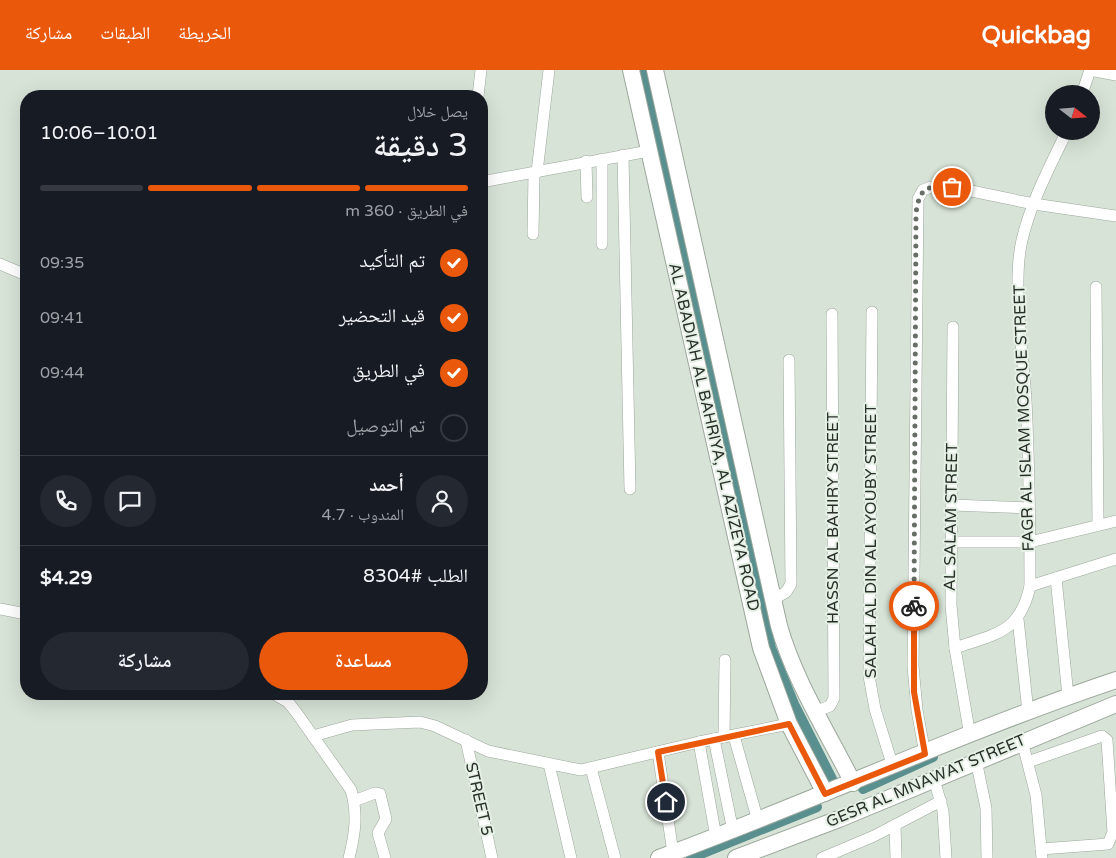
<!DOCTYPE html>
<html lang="ar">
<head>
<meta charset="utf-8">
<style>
	body { margin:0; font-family:"Varela Round","Noto Naskh Arabic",sans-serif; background:#242831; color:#f1f3f6; direction:rtl; height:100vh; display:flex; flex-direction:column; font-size:19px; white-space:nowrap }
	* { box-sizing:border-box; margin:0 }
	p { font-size:16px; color:#9ea1a6 }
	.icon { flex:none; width:28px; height:28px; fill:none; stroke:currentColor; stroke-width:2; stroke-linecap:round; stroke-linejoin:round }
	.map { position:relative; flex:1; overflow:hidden; direction:ltr }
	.panel { position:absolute; left:20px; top:20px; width:468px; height:610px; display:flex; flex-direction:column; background:#171b24; border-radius:20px; box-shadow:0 5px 20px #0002; direction:rtl }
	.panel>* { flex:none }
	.needle { width:32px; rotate:107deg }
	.fabs { position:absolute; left:1045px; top:15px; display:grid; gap:10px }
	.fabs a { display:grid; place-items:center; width:55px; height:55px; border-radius:50%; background:#171b24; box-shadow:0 5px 20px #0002; font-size:25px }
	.pin { position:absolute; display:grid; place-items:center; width:42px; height:42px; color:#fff; margin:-21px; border:2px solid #fff; border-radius:50%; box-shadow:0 1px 5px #0007 }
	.courier { position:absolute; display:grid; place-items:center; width:50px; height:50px; margin:-25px; border:4px solid #ea580c; border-radius:50%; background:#fff; color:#222; box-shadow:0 1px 6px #0007 }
	.summary em { font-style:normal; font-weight:600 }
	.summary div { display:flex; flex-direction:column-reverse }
	.summary { display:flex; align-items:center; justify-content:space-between; height:85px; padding:0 20px }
	h1 { font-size:32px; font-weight:600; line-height:38px }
	.bar { display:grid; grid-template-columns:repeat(4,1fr); gap:8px 5px; align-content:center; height:60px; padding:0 20px }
	.bar i { height:6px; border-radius:4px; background:#363941 }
	.bar .active { background:#ea580c }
	.bar p { grid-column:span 4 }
	.line { display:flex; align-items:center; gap:12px; padding:0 20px; border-top:1px solid #363941 }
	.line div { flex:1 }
	.round { display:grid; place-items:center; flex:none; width:52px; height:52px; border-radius:26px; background:#242831 }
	ol { padding:0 20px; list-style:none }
	li { display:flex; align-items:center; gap:15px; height:55px }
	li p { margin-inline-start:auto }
	li .icon { padding:5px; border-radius:50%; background:#ea580c; color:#fff; stroke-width:4 }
	li:last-child { color:#9ea1a6 }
	li i { width:28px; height:28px; border:2px solid #363941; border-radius:50% }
	.action { display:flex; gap:10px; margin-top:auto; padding:10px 20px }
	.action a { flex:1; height:58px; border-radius:30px; background:#ea580c; color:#fff; font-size:20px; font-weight:600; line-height:58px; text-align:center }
	.action a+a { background:#242831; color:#f1f3f6 }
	header { display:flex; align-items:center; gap:30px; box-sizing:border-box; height:70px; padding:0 25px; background:#ea580c; color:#fff }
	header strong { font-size:24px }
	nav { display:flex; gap:28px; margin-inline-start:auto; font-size:18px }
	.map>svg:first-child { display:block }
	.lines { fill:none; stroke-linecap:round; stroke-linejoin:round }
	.canal { stroke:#598f8e; stroke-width:10 }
	.street-casing { stroke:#9ca79c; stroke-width:12 }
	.secondary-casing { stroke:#9ca79c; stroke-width:18 }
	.street { stroke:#fff; stroke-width:11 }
	.secondary { stroke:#fff; stroke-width:16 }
	.done { stroke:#676e66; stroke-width:5; stroke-dasharray:0 9 }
	.route { stroke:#ea580c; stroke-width:6 }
	.labels { text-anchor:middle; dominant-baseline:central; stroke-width:4; stroke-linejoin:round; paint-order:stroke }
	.street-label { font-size:16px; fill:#2a2f2a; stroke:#e4f0e4 }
</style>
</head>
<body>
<header>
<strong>Quickbag</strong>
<nav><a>الخريطة</a><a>الطبقات</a><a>مشاركة</a></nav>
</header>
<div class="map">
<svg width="1116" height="788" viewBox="0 0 1116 788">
	<rect width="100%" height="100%" fill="#d7e3d6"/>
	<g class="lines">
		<!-- canal -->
		<g class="canal">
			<polyline points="644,0 771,578 794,634 834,713"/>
			<polyline points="863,719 933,687"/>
			<polyline points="691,788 817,737"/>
		</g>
		<!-- street casing -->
		<g class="street-casing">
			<g id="street">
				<polyline points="1090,0 1116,5"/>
				<polyline points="1082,24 1090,0"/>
				<polyline points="478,26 481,0"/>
				<polyline points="623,85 630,419"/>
				<polyline points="602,89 602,174"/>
				<polyline points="586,91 587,127"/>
				<polyline points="537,102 549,0"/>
				<polyline points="481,112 649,81"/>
				<polyline points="533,164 534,103"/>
				<polyline points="0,194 26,205"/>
				<polyline points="1096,217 1098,455"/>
				<polyline points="872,242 869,606 875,639 893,697"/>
				<polyline points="953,257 951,535 955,578 970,666"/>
				<polyline points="952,435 1029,438"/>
				<polyline points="952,472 1030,472 1116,451"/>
				<polyline points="1056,508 1068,626"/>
				<polyline points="1030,516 1116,489"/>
				<polyline points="774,529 786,522 791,514 789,290"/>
				<polyline points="0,539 26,544"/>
				<polyline points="1018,549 1028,642"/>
				<path d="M955 578C995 564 1020 563 1030 516 1030 454 1029 392 1026 330 1023 285 1012 212 1022 170 1031 132 1050 96 1067 61"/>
				<path d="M274 624 288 632 296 642 351 720C358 744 355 764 349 788"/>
				<polyline points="817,641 830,636 834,628 832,244"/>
				<polyline points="313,666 352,655 420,652 435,656 488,681 581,700 699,672 789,654"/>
				<polyline points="734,666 758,751"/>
				<polyline points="724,667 725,590"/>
				<polyline points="714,669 733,761"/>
				<polyline points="466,670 492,788"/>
				<polyline points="1022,671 1036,725 1042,788"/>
				<polyline points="699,672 716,767"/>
				<polyline points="658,682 673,783"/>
				<polyline points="925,684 917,640 913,596 918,129 923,120 931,117 952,117 1034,134 1116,146"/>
				<polyline points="976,690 986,738 987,788"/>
				<polyline points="1028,692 1102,666 1107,670 1113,762 1108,774 1041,779"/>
				<polyline points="549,694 571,788"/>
				<polyline points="591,698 615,788"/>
				<polyline points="934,709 943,741 946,788"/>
				<polyline points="354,731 375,723 380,724 386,749 378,763 385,788"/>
				<polyline points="895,755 896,788"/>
				<polyline points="822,788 874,766 941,731"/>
			</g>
		</g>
		<!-- secondary casing -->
		<g class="secondary-casing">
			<g id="secondary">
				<polyline points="631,0 761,578 789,654 825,723"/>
				<path d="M655 0 779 556C795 612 827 661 853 713"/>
				<path d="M659 788C812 732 961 662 1116 610"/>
				<polyline points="736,788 839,749 1116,634"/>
			</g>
		</g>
		<!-- street -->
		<use href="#street" class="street"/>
		<!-- secondary -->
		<use href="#secondary" class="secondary"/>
	</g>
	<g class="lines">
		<!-- done -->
		<path class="done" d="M914 536 916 143C920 116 927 116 952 117"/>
		<!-- route -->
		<polyline class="route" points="666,732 658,682 789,654 825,724 925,684 914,622 914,536"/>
	</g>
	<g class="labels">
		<!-- street labels -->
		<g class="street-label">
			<text transform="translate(1024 348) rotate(-92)">FAGR AL ISLAM MOSQUE STREET</text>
			<text transform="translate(714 367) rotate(77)">AL ABADIAH AL BAHRIYA, AL AZIZEYA ROAD</text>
			<text transform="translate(951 447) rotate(-89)">AL SALAM STREET</text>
			<text transform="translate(833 448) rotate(-90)">HASSN AL BAHIRY STREET</text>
			<text transform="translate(871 471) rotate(-90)">SALAH AL DIN AL AYOUBY STREET</text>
			<text transform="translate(926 711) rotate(-23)">GESR AL MNAWAT STREET</text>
			<text transform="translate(479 729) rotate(77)">STREET 5</text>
		</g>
	</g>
</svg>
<div class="fabs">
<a><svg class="needle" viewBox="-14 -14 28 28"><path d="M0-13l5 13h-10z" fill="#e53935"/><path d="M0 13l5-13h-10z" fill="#9ea1a6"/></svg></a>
</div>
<div class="pin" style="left:952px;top:117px;background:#ea580c"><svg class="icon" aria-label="bag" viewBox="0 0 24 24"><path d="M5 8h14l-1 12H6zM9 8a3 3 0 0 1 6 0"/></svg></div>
<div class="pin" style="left:666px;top:732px;background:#1f2937"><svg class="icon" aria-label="home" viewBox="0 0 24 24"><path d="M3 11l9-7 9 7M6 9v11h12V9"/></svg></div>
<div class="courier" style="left:914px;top:536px"><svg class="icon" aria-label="bike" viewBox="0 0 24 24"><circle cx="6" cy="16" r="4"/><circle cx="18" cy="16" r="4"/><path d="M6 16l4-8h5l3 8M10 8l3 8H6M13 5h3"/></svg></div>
<section class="panel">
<div class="summary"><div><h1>3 دقيقة</h1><p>يصل خلال</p></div><em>10:01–10:06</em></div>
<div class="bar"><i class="active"></i><i class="active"></i><i class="active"></i><i></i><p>في الطريق · 360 m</p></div>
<ol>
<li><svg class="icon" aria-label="check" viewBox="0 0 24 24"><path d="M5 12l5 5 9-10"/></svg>تم التأكيد<p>09:35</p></li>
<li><svg class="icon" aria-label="check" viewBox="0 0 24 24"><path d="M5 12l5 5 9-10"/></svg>قيد التحضير<p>09:41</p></li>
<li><svg class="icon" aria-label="check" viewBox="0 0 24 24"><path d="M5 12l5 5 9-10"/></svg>في الطريق<p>09:44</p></li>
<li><i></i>تم التوصيل</li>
</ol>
<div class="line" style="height:90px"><a class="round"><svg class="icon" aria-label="person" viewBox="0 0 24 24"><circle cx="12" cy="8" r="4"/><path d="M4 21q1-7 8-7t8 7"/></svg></a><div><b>أحمد</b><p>المندوب · 4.7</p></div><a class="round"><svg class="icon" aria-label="chat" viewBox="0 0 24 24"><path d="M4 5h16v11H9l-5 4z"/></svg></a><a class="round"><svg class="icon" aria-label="phone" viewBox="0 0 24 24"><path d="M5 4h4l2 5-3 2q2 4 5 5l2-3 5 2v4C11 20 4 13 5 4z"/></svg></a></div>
<div class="line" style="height:65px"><div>الطلب #8304</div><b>$4.29</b></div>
<div class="action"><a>مساعدة</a><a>مشاركة</a></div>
</section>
</div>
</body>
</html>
